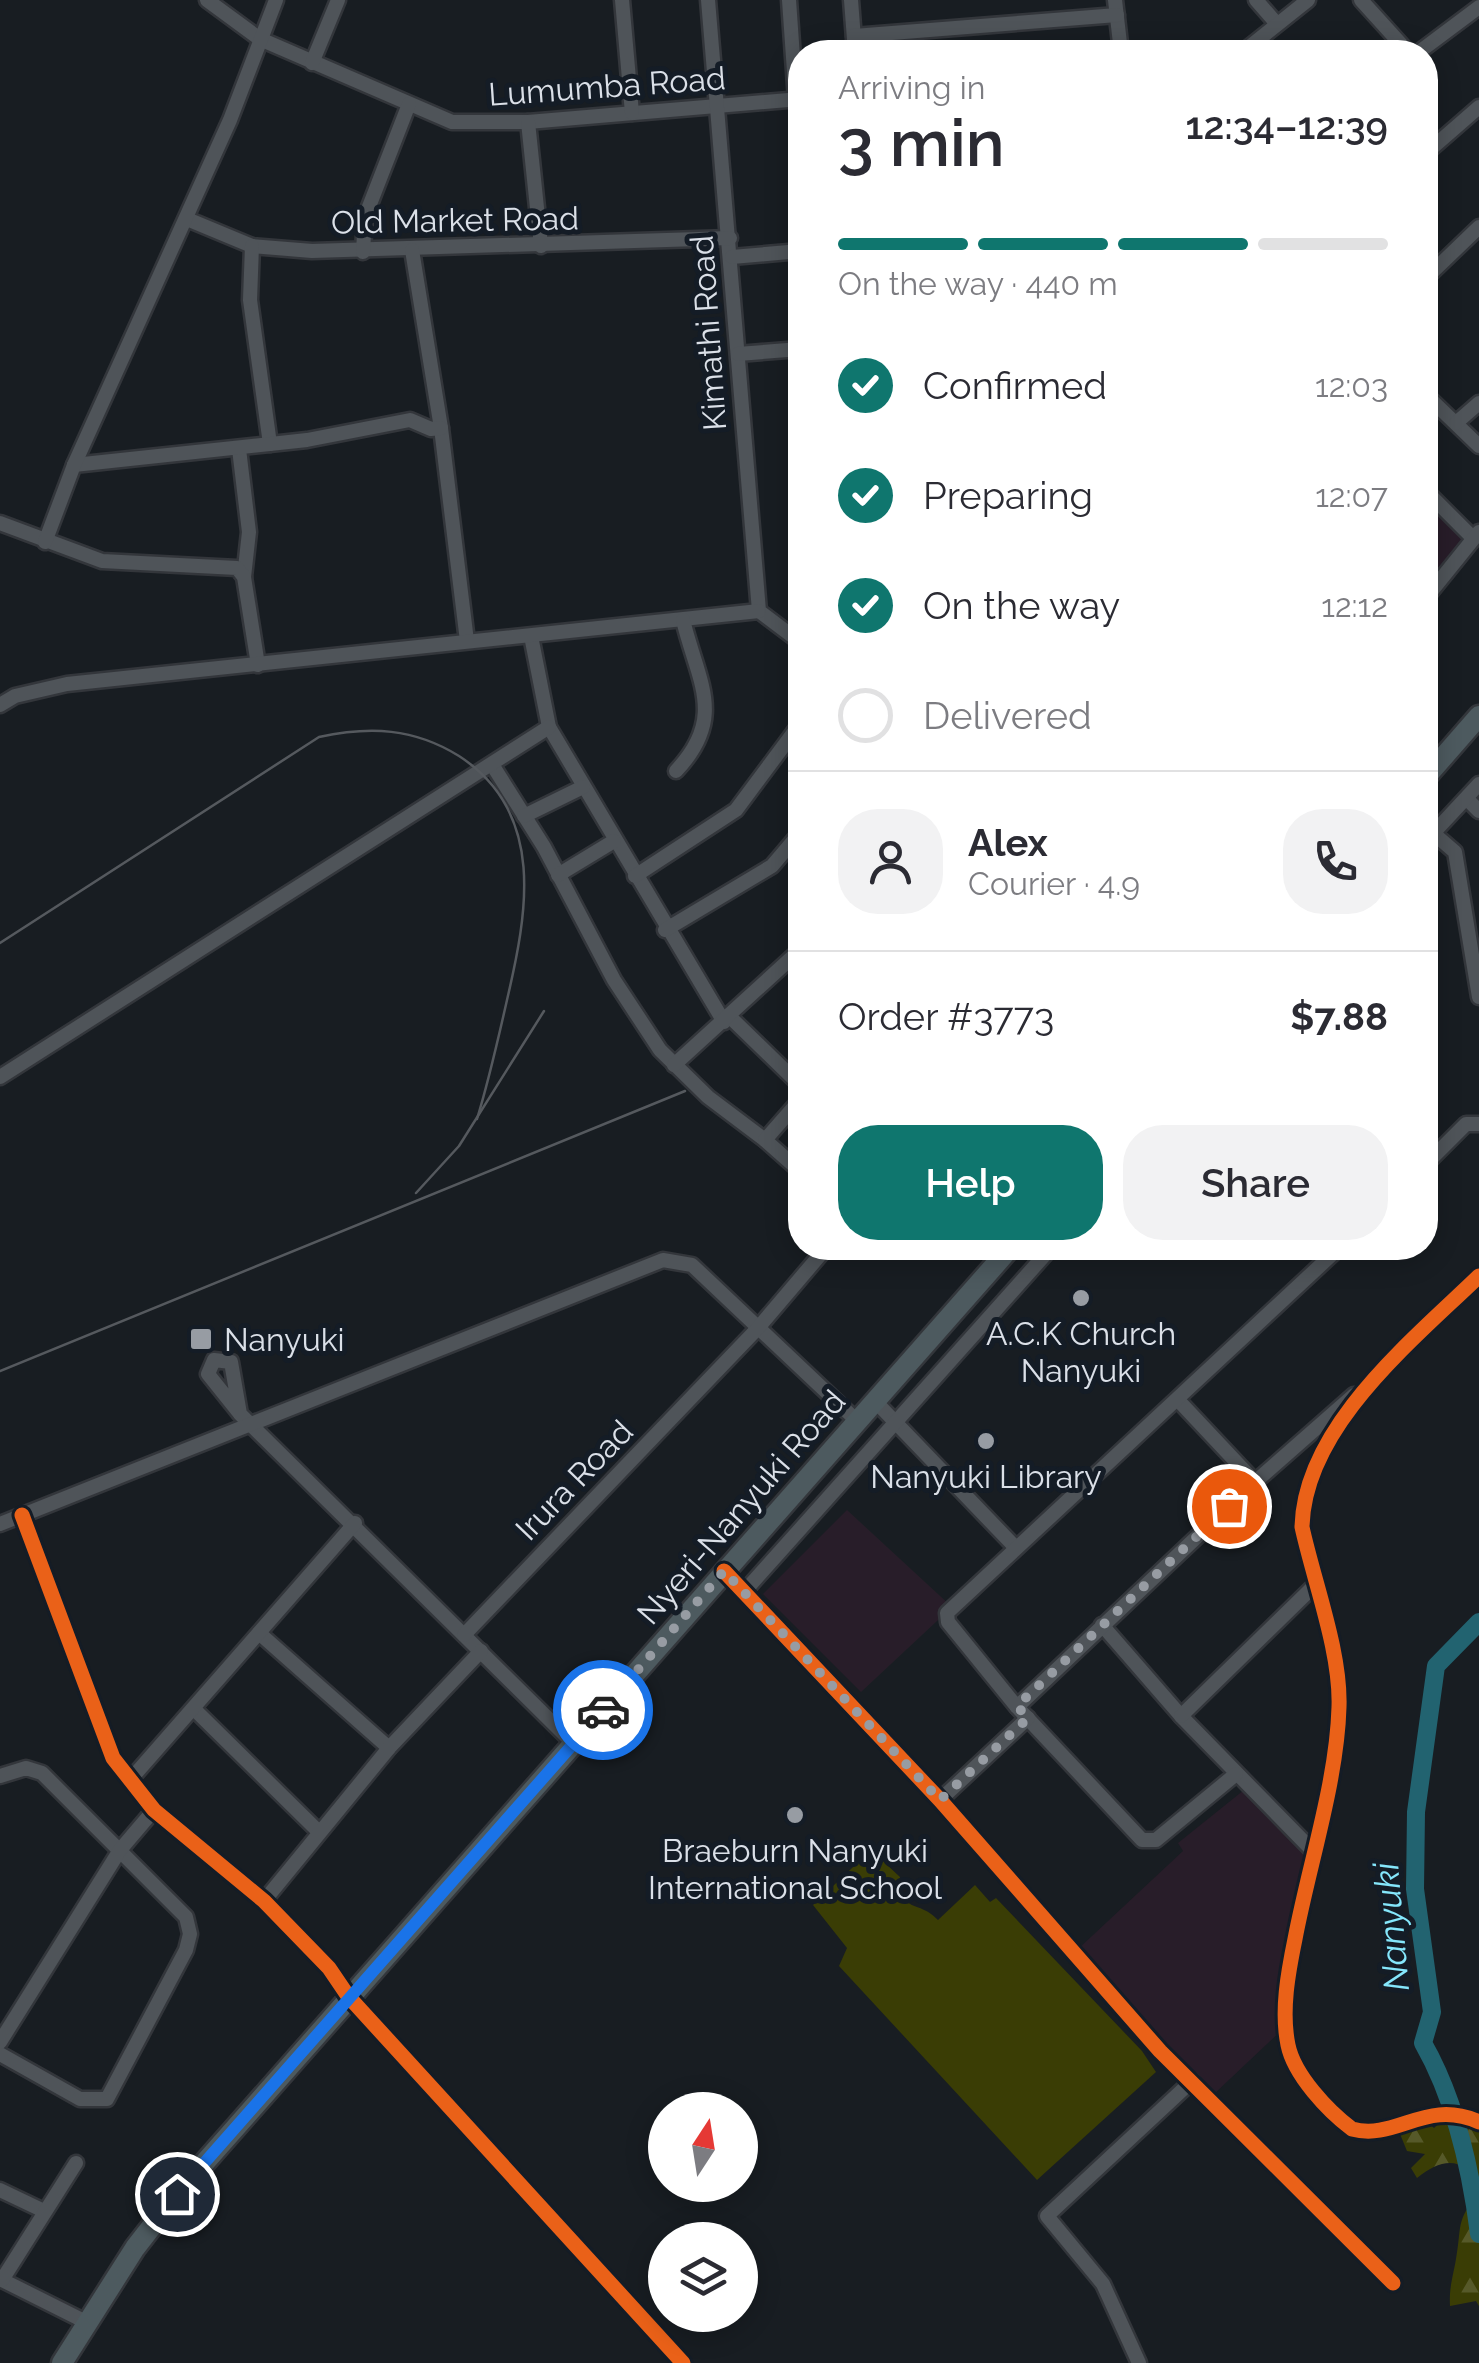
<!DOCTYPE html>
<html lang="en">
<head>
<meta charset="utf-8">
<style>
	body { margin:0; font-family:Raleway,sans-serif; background:#f2f2f3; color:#2b2b33; height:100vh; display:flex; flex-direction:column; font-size:38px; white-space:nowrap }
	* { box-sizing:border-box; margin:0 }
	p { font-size:32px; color:#7c7c81 }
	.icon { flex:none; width:55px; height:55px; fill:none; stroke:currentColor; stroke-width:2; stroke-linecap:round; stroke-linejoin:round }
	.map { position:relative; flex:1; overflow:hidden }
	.details { position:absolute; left:788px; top:40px; width:650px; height:1220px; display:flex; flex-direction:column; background:#fff; border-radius:40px; box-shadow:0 5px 25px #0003 }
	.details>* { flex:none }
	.needle { width:65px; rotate:12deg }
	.tools { position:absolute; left:648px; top:2092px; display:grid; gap:20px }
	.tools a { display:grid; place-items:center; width:110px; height:110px; border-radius:50%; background:#fff; box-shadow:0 5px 25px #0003; font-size:50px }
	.pin { position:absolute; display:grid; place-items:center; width:85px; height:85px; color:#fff; margin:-42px; border:5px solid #fff; border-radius:50%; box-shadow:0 2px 10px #0007 }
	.courier { position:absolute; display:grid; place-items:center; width:100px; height:100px; margin:-50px; border:8px solid #1a73e8; border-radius:50%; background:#fff; color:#222; box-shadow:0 2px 12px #0007 }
	.summary em { font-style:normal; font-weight:600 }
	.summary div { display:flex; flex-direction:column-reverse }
	.summary { display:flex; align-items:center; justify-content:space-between; height:170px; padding:0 50px }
	h1 { font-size:65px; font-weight:600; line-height:75px }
	.bar { display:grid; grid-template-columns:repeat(4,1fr); gap:15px 10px; align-content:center; height:120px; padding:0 50px }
	.bar i { height:12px; border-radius:8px; background:#e1e1e2 }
	.bar .active { background:#0f766e }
	.bar p { grid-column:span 4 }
	.line { display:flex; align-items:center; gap:25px; padding:0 50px; border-top:2px solid #e1e1e2 }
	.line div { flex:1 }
	.round { display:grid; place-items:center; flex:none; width:105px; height:105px; border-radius:40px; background:#f2f2f3 }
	ol { padding:0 50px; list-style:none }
	li { display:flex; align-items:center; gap:30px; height:110px }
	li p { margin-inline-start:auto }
	li .icon { padding:10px; border-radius:50%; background:#0f766e; color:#fff; stroke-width:4 }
	li:last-child { color:#7c7c81 }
	li i { width:55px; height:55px; border:5px solid #e1e1e2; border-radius:50% }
	.cta { display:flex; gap:20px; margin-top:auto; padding:20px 50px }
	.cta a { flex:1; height:115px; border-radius:40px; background:#0f766e; color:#fff; font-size:40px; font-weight:600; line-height:115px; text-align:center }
	.cta a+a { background:#f2f2f3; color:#2b2b33 }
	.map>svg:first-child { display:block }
	.education { fill:#281d29 }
	.forest { fill:url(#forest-firs) }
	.garden { fill:#3a3d05 }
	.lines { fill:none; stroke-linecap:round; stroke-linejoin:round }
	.river { stroke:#226370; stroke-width:18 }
	.minor-casing { stroke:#33363b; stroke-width:19 }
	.highway-casing { stroke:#33363b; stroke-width:25 }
	.minor { stroke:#4f5459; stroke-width:14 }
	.highway { stroke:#4d5a5f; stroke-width:20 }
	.rail { stroke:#55595e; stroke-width:2.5 }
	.cycleway-casing { stroke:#141c26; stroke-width:21 }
	.cycleway { stroke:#ea6118; stroke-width:15 }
	.done { stroke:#979ca3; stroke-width:10; stroke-dasharray:0 18 }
	.route { stroke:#1a73e8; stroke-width:12 }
	.poi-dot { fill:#979ca3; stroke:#141c26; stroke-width:4 }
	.labels { text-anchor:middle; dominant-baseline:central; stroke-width:10; stroke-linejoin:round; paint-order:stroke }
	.street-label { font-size:32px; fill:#dbe0e8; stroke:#141c26 }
	.poi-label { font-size:32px; fill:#dbe0e8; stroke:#141c26 }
	.water-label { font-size:35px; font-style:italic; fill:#85e7fc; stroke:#141c26 }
</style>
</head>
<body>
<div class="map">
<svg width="1479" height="2363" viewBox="0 0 1479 2363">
	<defs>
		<pattern id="forest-firs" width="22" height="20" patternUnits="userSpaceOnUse" patternTransform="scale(2.5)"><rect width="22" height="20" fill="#3a3d05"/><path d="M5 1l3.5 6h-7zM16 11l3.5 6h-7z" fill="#565929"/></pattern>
	</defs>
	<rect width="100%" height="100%" fill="#181d22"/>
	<!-- education -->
	<g class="education">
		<polygon points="1425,504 1468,542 1425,596"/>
		<polygon points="847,1510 952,1607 861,1692 763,1594"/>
		<polygon points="1244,1790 1313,1862 1285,2027 1213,2095 1077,1950 1183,1851 1178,1843"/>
	</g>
	<!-- forest -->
	<g class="forest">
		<path d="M1444 2119 1479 2127V2187C1465 2155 1441 2158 1417 2178L1411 2168 1425 2154 1407 2151 1398 2129 1427 2122 1434 2128Z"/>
		<path d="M1479 2193V2306L1476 2301 1450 2306C1449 2287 1453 2277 1456 2259 1462 2227 1455 2221 1479 2193Z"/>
	</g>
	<!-- garden -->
	<path class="garden" d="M871 1850 900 1877C904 1917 917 1898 938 1920L975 1885 990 1902 996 1898 1142 2051 1156 2072 1037 2180 839 1966 847 1948 813 1905Z"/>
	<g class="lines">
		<!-- river -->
		<path class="river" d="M1479 1622 1436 1666 1416 1812 1415 1889 1432 2012 1423 2043C1455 2099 1471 2170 1479 2234"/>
		<!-- minor casing -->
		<g class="minor-casing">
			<g id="minor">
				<polyline points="207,0 260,39 452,122 528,122 800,99"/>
				<polyline points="622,0 632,113"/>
				<polyline points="708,0 759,611 800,642"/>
				<polyline points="789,0 796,100"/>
				<polyline points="851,0 855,52"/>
				<polyline points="1115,0 1121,52"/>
				<polyline points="1256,0 1277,24"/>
				<polyline points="1361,0 1408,52"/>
				<polyline points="854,36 1117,15"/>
				<polyline points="1243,52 1308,0"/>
				<polyline points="1419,52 1479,7"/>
				<polyline points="312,63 338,0"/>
				<polyline points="528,122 541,246"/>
				<polyline points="1425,154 1479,107"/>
				<polyline points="187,219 252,246 312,251 730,238"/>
				<polyline points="252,246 250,300 270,444"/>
				<polyline points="412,250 441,428 467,641"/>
				<polyline points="363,252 365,217 409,104"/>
				<polyline points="732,257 800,251"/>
				<polyline points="1425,279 1479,227"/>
				<polyline points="738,354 800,349"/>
				<polyline points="1425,394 1479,446"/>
				<polyline points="1456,423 1479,403"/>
				<polyline points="239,449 249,532 244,577"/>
				<polyline points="74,465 307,440 410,420 431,429 441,428"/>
				<polyline points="1425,490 1473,538"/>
				<polyline points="0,523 102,561 237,568 244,577 258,665"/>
				<polyline points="45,542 74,465 230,120 276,0"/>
				<polyline points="1425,599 1479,532"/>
				<polyline points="531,636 549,727 724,1022"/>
				<polyline points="0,705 15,696 67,684 759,611"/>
				<polyline points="493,766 544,847 614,980 660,1050 708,1097 765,1140"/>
				<path d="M676 771C727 717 698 682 683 620"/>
				<polyline points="1467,799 1479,811"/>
				<polyline points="524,816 583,787"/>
				<polyline points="1425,826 1455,852 1479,997"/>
				<polyline points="1425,842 1479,784"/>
				<polyline points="558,875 614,841"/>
				<polyline points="635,876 736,810 800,724"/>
				<polyline points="665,930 772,866 800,833"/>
				<polyline points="730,1017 800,1085"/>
				<polyline points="674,1065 800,950"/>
				<polyline points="0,1077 549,727"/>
				<polyline points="800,1100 765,1140 800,1171"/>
				<polyline points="1425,1165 1466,1124 1479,1124"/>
				<path d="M1479 1276C1413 1340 1304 1427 1302 1527 1314 1582 1341 1652 1339 1707 1337 1781 1309 1865 1295 1939 1288 1973 1281 2011 1288 2045 1294 2075 1328 2111 1352 2129 1396 2141 1426 2098 1479 2122"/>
				<polyline points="1178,1400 1255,1482"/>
				<polyline points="875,1401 1016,1548"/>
				<polyline points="240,1414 231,1362 214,1360 208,1374 240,1414 573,1743"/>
				<polyline points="22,1515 113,1758 154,1810 264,1901 329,1968 348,1996 683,2363"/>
				<polyline points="0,1524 663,1260 692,1265 856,1420"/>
				<polyline points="724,1571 940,1800 1160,2051 1393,2283"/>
				<polyline points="744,1592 1051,1248"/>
				<polyline points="1102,1625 1181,1716 1312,1850"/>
				<polyline points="259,1633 389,1748"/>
				<polyline points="464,1635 758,1328 826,1248"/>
				<polyline points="1017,1707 1255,1482 1354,1395"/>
				<polyline points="194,1709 318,1831"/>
				<polyline points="1181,1716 1315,1585"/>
				<polyline points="1236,1774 1156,1840 1142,1840 1017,1707 948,1622 947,1613 1339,1248"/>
				<polyline points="0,1776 26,1768 42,1773 186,1917 190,1934 186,1950 107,2099 80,2099 0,2054"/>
				<polyline points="130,1780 355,1523"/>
				<polyline points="940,1800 1028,1718"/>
				<polyline points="264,1901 389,1748 481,1651"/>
				<polyline points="0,2042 120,1850 154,1810"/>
				<polyline points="0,2190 44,2211"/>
				<polyline points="0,2279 86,2322"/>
				<polyline points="2,2280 76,2163"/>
				<polyline points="1139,2363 1103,2284 1047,2216 1192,2081"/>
			</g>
		</g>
		<!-- highway casing -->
		<g class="highway-casing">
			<g id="highway">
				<polyline points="1425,778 1479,716"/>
				<polyline points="62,2363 135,2248 177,2194 1010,1248"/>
			</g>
		</g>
		<!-- minor -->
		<use href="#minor" class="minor"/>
		<!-- highway -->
		<use href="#highway" class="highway"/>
		<!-- rail -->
		<g class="rail">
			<path d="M0 943 319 737C370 726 414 728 459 756 547 813 527 914 507 1000 498 1040 489 1080 477 1119"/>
			<polyline points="416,1193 459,1146 544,1011"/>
			<polyline points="0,1371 685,1091"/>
		</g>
		<!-- cycleway casing -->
		<g class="cycleway-casing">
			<g id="cycleway">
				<path d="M1479 1276C1413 1340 1304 1427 1302 1527 1314 1582 1341 1652 1339 1707 1337 1781 1309 1865 1295 1939 1288 1973 1281 2011 1288 2045 1294 2075 1328 2111 1352 2129 1396 2141 1426 2098 1479 2122"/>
				<polyline points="22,1515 113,1758 154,1810 264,1901 329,1968 348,1996 683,2363"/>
				<polyline points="724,1571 940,1800 1160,2051 1393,2283"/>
			</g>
		</g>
		<!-- cycleway -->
		<use href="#cycleway" class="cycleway"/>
	</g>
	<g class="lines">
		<!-- done -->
		<polyline class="done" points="603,1710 724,1571 940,1800 1028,1718 1017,1706 1229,1506"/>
		<!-- route -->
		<polyline class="route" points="177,2194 603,1710"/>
	</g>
	<!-- markers -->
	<g class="poi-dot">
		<circle cx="1081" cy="1298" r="10"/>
		<rect x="189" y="1327" width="24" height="24" rx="5"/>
		<circle cx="986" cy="1441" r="10"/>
		<circle cx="795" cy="1815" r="10"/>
	</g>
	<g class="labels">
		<!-- street labels -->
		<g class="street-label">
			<text transform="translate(607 86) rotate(-4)">Lumumba Road</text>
			<text transform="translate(455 220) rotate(-1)">Old Market Road</text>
			<text transform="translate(708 333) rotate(-94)">Kimathi Road</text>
			<text transform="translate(574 1480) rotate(-46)">Irura Road</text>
			<text transform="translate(741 1507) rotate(-49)">Nyeri-Nanyuki Road</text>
		</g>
		<!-- poi labels -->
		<g class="poi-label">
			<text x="1081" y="1333">A.C.K Church<tspan x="1081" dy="37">Nanyuki</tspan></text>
			<text x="224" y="1339" text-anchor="start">Nanyuki</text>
			<text x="986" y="1476">Nanyuki Library</text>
			<text x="795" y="1850">Braeburn Nanyuki<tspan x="795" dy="37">International School</tspan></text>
		</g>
		<!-- water labels -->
		<g class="water-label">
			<text transform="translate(1391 1927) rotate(-95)">Nanyuki</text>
		</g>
	</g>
</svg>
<div class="tools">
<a><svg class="needle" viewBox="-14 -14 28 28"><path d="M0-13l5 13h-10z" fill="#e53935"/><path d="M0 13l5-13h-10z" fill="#7c7c81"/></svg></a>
<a><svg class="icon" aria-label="layers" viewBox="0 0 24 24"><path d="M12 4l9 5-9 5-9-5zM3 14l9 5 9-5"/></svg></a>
</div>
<div class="pin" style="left:1229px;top:1506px;background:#ea580c"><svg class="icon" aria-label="bag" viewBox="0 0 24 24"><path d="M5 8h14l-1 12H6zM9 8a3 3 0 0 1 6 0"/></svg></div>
<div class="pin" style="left:177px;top:2194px;background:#1f2937"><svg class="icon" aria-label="home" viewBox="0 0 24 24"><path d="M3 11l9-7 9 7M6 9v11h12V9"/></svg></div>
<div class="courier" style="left:603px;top:1710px"><svg class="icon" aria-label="car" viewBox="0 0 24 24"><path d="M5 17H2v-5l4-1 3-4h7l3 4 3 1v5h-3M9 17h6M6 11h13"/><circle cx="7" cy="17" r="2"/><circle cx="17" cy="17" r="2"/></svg></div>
<section class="details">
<div class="summary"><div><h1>3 min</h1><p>Arriving in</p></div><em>12:34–12:39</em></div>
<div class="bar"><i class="active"></i><i class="active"></i><i class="active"></i><i></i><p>On the way · 440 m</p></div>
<ol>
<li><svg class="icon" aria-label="check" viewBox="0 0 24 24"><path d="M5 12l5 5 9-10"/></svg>Confirmed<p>12:03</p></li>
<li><svg class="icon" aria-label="check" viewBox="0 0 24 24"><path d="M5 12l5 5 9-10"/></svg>Preparing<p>12:07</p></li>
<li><svg class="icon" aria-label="check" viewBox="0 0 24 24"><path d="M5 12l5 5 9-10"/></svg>On the way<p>12:12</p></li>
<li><i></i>Delivered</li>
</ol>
<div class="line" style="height:180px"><a class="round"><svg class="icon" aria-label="person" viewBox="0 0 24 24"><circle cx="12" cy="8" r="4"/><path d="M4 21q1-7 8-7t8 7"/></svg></a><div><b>Alex</b><p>Courier · 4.9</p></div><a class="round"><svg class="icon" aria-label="phone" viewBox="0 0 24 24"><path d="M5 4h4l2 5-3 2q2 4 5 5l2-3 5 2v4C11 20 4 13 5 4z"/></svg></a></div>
<div class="line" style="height:130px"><div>Order #3773</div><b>$7.88</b></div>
<div class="cta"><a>Help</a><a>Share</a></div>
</section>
</div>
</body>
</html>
